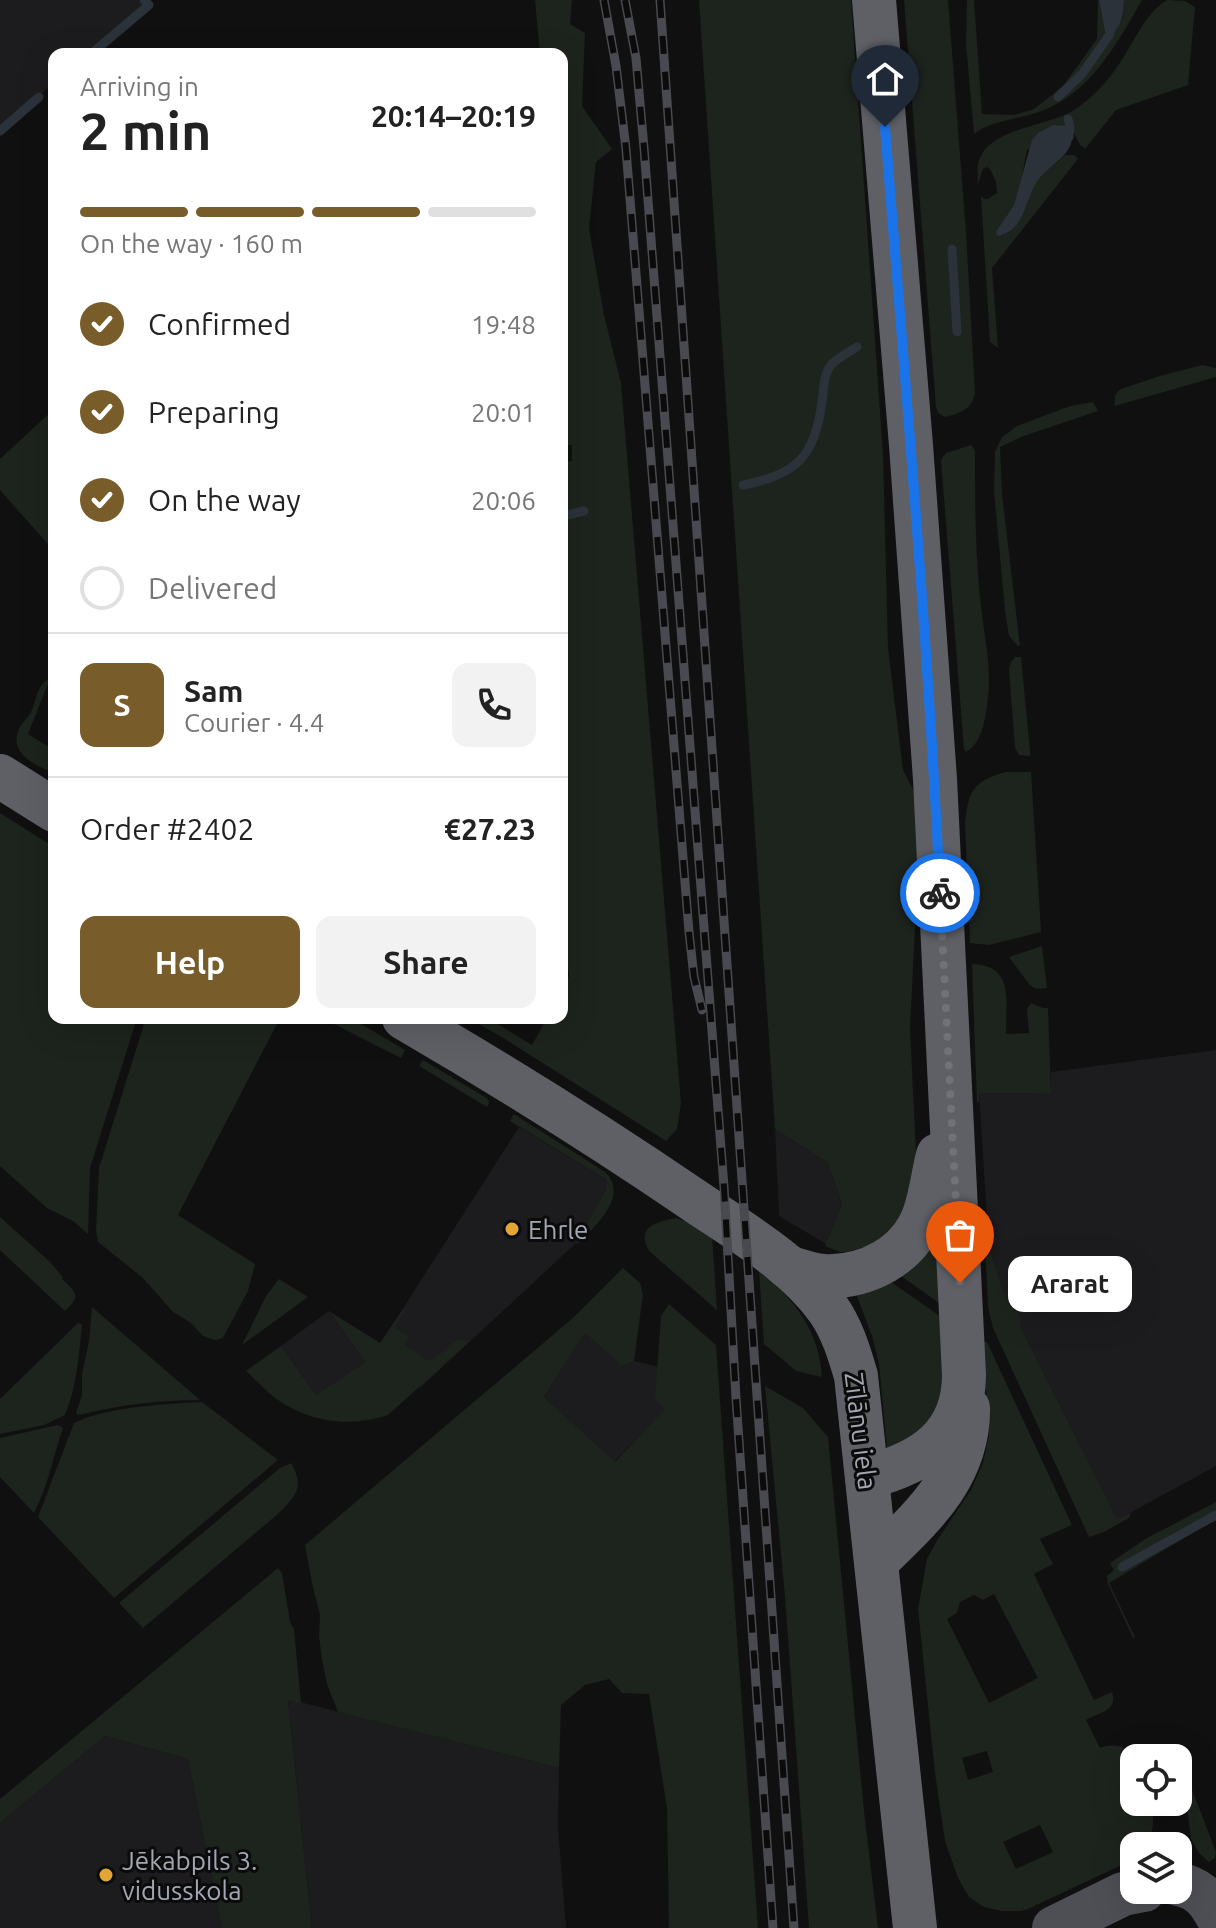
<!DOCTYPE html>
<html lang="en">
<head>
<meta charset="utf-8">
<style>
	body { margin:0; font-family:Ubuntu,sans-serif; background:#f2f2f2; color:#222; height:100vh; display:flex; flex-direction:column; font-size:30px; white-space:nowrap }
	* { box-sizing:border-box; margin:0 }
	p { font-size:26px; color:#767676 }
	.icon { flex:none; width:44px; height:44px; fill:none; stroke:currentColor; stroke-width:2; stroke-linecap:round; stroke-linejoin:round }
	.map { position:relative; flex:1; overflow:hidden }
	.sheet { position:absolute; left:48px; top:48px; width:520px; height:976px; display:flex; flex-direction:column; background:#fff; border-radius:16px; box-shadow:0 8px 32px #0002 }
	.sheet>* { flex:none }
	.buttons { position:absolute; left:1120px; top:1744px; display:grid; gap:16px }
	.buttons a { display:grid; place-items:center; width:72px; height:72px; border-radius:16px; background:#fff; box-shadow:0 8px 32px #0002; font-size:40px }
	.pin { position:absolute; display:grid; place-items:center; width:68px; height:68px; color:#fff; margin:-82px -34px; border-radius:50% 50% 50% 0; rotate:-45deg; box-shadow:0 0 8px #0007 }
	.pin .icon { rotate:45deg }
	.courier { position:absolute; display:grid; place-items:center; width:80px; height:80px; margin:-40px; border:6px solid #1a73e8; border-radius:50%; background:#fff; color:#222; box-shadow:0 2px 10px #0007 }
	.bubble { position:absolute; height:56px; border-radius:16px; background:#fff; box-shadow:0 8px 32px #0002; font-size:26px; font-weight:600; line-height:56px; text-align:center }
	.overview em { font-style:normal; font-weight:600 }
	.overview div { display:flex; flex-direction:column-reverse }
	.overview { display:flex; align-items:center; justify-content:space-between; height:136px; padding:0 32px }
	h1 { font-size:52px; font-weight:600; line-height:60px }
	.bar { display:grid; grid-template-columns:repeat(4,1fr); gap:12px 8px; align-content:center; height:96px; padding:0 32px }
	.bar i { height:10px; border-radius:6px; background:#e0e0e0 }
	.bar .active { background:#785d2b }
	.bar p { grid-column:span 4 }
	.line { display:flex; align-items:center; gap:20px; padding:0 32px; border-top:2px solid #e0e0e0 }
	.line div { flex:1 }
	.round { display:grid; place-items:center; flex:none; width:84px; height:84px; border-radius:16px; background:#f2f2f2 }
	ol { padding:0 32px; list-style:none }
	li { display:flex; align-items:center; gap:24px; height:88px }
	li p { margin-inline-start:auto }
	li .icon { padding:8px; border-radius:50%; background:#785d2b; color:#fff; stroke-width:4 }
	li:last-child { color:#767676 }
	li i { width:44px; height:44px; border:4px solid #e0e0e0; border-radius:50% }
	.action { display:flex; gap:16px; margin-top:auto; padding:16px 32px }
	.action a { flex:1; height:92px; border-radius:16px; background:#785d2b; color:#fff; font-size:32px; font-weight:600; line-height:92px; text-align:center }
	.action a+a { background:#f2f2f2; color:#222 }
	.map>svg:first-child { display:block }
	.built { fill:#1c1c1e }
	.green { fill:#1d231d; fill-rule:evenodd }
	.water { fill:#2b3239 }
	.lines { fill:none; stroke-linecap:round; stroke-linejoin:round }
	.stream { stroke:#2b3239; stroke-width:9 }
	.major { stroke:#4e4f55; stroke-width:44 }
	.highway { stroke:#5e6066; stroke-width:44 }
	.rail-casing { stroke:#484a4f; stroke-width:9 }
	.rail { stroke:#0b0b0c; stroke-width:6; stroke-dasharray:18; stroke-linecap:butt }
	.done { stroke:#6f7279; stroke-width:8; stroke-dasharray:0 14.4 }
	.route { stroke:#1a73e8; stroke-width:10 }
	.poi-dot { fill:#e2a637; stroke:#0b0b0c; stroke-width:3 }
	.labels { text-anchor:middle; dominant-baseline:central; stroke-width:6; stroke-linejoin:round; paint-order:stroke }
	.poi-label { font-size:26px; fill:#a2a7b1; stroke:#0b0b0c; text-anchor:start }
	.street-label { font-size:26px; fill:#a2a7b1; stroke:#0b0b0c }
</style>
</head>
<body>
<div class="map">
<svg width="1216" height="1928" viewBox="0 0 1216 1928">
	<rect width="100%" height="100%" fill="#101011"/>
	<!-- built -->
	<g class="built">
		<polygon points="0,0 150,0 151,2 88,54 54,54 54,83 0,128"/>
		<polygon points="1216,1050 1216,1466 1117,1520 1020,1326 1020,1317 1013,1301 1007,1303 993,1260 988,1234 979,1093 1050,1094 1051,1072"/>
		<polygon points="519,1127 607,1180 605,1191 576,1243 420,1388 381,1343"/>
		<polygon points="775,1129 828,1163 842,1204 826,1244 779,1216"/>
		<polygon points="329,1311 365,1362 316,1395 281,1346"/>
		<polygon points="585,1333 621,1364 628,1364 634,1361 659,1367 656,1400 666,1409 614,1462 544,1397"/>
		<polygon points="288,1699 559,1768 558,1828 566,1928 312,1928"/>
		<polygon points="105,1736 188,1759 222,1928 0,1928 0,1823"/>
	</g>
	<!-- green -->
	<g class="green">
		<polygon points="535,0 572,0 570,24 585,33 582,106 612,149 596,162 589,228 604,315 621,383 681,1103 677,1129 666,1141 505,1039 468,1018 488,1018 532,1045 547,1018 562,1018 562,989 569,976 562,915 562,462 572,461 572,445 562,445 562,54 540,54"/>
		<polygon points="699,0 851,0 883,454 888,648 903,770 916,795 918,868 910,1028 918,1196 896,1235 862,1248 847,1252 840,1252 825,1246 842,1204 828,1163 775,1129"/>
		<path d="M904 0H948L966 233 975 392C972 410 961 413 945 417L938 413 936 407Z"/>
		<path d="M967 0H974L982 114 1014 115 1034 109 1063 86 1097 39 1098 0H1099L1105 32 1107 34 1122 20 1124 0H1142C1117 44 1090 94 1039 112 1018 119 991 121 974 134L966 44Z"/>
		<path d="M1167 0 1185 1 1195 7 1188 85 1116 110 1085 149 1080 145 1072 129 1027 150 1020 186 1014 205 997 230 1002 236C1028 220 1022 204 1036 182 1044 171 1056 165 1065 155H1074L1078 159 992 268 998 348 990 342 981 196 984 199H988L997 193 996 182 990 169 987 167 983 169 978 184C978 178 977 171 978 165 984 127 1050 127 1076 109 1093 97 1108 81 1119 64 1134 43 1144 14 1167 0Z"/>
		<path d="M1203 365 1216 368V377L1115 406C1114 398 1114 394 1121 389L1163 375Z"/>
		<polygon points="1093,402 1098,411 1021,437 1000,447 1002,494 1020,646 1017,645 1009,636 1005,611 994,491 995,452 1002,437 1017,426 1070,406"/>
		<polygon points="53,410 54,410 54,551 0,490 0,459"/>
		<path d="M971 445 975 450C975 499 975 549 980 598 983 630 992 665 988 697 986 715 983 743 966 752L964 749 941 460 946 453Z"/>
		<polygon points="1015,657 1021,657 1030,751 1030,756 1019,755 1015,748 1009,669 1011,662"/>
		<path d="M47 680 49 681 28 734 54 750V773C36 766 8 754 19 729 21 723 27 719 30 714 37 702 35 689 47 680Z"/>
		<path d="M1005 772H1031L1041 932 989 945 970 943 965 823C968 792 973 781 1005 772Z"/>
		<polygon points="0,813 54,847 54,1018 137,1018 90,1168 88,1234 73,1221 47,1208 0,1166"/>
		<path d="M1042 946 1047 988C1040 989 1034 990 1029 984L1009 957Z"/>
		<path d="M972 964C1016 965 1005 1003 1006 1034L1029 1033 1027 1009 1031 1003 1043 1008H1048L1051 1094 979 1093V1102H977Z"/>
		<polygon points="146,1018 280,1018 178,1215 255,1264 248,1291 223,1338 215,1340 203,1336 191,1323 173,1312 143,1278 98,1242 96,1231 99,1168"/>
		<polygon points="322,1018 351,1018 405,1050 401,1058"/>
		<polygon points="423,1060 488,1099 489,1104 487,1107 419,1066"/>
		<path d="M514 1114 605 1172C630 1196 595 1226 578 1244L576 1243 605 1191 607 1180 510 1121Z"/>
		<path d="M0 1217 49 1261 63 1277 62 1279C76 1293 82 1295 65 1311L0 1250Z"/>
		<path d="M676 1218 700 1226 712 1235 717 1310 649 1251C636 1227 655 1222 676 1218Z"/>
		<polygon points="937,1232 943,1306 897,1273"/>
		<polygon points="985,1240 989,1240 993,1260 1007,1302 1013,1300 1020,1317 1020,1326 1117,1519 1131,1513 1129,1518 1104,1532 1089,1537 993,1328 988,1307"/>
		<polygon points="623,1268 640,1283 643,1294 634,1361 628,1364 621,1365 585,1333 544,1397 615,1462 665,1409 655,1400 661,1316 669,1304 716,1345 758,1928 669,1928 667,1808 649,1694 622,1693 609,1679 585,1685 561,1705 559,1768 338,1712 327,1684 322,1659 319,1636 320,1615 312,1583 305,1545 574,1317"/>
		<path d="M759 1269C793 1299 819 1329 822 1377L796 1371 764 1344Z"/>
		<polygon points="279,1279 308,1297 242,1345 266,1296"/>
		<polygon points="887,1279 944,1319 942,1411 888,1458 879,1364 873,1339 854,1288"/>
		<path d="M92 1307 200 1400C159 1400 119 1405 79 1415L76 1413 82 1395V1374L89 1341Z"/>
		<path d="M403 1309 405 1311 394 1327 409 1337 405 1345 427 1360 434 1359 457 1340 470 1341 388 1415C348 1429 302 1421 269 1393 261 1386 254 1378 246 1371L281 1346 316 1395 365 1362 329 1311 380 1343Z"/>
		<path d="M78 1323 82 1324C79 1354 77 1387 65 1415L44 1425 0 1434V1399Z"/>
		<path d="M983 1341 987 1342 1072 1525 1040 1539 1053 1564 1034 1574 1094 1700 1112 1692C1118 1711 1100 1712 1086 1720L1100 1748C1141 1735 1134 1776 1134 1802H1151C1154 1819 1155 1831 1145 1846H1134V1858L1128 1862 1030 1908 1021 1911H1002L984 1907 969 1897 958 1878 945 1841 935 1773 918 1609 927 1559 938 1539 971 1490 983 1463 989 1435ZM994 1594 1038 1678 989 1703 947 1619 957 1613 960 1602 974 1595 983 1600ZM987 1751 993 1772 968 1780 962 1758ZM1040 1825 1053 1852 1016 1869 1003 1842Z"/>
		<polygon points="765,1386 803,1408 828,1437 864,1811 878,1928 809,1928 785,1596"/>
		<path d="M202 1402 278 1460 114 1598 38 1517 74 1423C105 1407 166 1404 202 1402Z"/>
		<path d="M58 1425 63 1428C53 1457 48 1486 34 1513L0 1477V1438Z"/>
		<path d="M291 1463C305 1487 296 1496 279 1513L143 1628 119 1603 280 1468Z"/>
		<polygon points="1216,1502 1216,1519 1109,1583 1135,1637 1133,1638 1108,1584 1107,1576 1114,1570 1110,1563 1147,1538"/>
		<polygon points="278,1568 282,1573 290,1622 294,1629 301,1703 288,1700 312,1928 222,1928 188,1759 105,1736 0,1823 0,1799"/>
		<polygon points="1186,1774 1216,1852 1215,1858 1209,1862 1199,1853 1191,1839 1183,1775"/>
	</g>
	<!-- water -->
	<g class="water">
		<path d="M1099 0H1124C1123 13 1123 27 1110 34L1105 32Z"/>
		<path d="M1053 125 1067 126 1072 129C1076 155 1051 163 1038 180 1024 200 1026 229 999 236L996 234 997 230 1014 205 1032 140 1038 133Z"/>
	</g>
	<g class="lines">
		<!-- stream -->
		<g class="stream">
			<polyline points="91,54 149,5 144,0"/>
			<polyline points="1058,97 1082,74 1110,34 1112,0"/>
			<polyline points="1068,119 1070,127 1069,137"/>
			<polyline points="0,131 39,97"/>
			<polyline points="952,249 957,332"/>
			<path d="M743 485C797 475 815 456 822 402 824 390 823 375 831 365 837 358 849 352 857 347"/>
			<polyline points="562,516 584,511"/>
			<polyline points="1122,1567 1216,1515"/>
		</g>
		<!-- major -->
		<g class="major">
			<path d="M1178 1884C1197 1888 1207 1897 1216 1914"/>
			<polyline points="1054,1928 1123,1894 1144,1890"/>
		</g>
		<!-- highway -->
		<g class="highway">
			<polyline points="0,776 54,810"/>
			<path d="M404 1018C502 1075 598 1135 692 1199 739 1231 794 1262 828 1309 842 1329 849 1352 856 1376L915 1928"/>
			<path d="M788 1267C800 1271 812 1275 824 1276 866 1278 909 1256 924 1215 931 1196 933 1174 938 1155"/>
			<path d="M867 1477C922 1463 964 1437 964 1375L935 779 911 445 874 0"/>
			<path d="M876 1562C921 1518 969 1477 968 1408"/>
		</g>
		<!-- rail casing -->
		<g class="rail-casing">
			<g id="rail">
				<polyline points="604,0 616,66 626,149 689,932 694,977 702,1010"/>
				<polyline points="625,0 636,58 644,148 724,1187 736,1398 773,1928"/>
				<polyline points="660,0 794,1928"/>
			</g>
		</g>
		<!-- rail -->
		<use href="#rail" class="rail"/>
	</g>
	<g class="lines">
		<!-- done -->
		<polyline class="done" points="940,893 960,1283"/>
		<!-- route -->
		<path class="route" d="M885 127C905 382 928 637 940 893"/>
	</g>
	<!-- markers -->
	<g class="poi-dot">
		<circle cx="512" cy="1229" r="8"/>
		<circle cx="106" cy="1875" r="8"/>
	</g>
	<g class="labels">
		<!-- poi labels -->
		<g class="poi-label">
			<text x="528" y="1229">Ehrle</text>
			<text x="122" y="1860">Jēkabpils 3.<tspan x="122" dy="30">vidusskola</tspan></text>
		</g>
		<!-- street labels -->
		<g class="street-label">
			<text transform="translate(861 1431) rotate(83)">Zīlānu iela</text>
		</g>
	</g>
</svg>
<div class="buttons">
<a><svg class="icon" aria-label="locate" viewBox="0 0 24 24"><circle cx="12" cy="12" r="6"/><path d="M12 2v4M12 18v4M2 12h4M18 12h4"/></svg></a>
<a><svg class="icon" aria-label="layers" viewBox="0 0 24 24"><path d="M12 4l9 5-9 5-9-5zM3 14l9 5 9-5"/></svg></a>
</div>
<div class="pin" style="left:960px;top:1283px;background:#ea580c"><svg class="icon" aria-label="bag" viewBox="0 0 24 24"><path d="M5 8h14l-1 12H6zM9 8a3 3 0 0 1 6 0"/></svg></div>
<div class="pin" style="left:885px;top:127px;background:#1f2937"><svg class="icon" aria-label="home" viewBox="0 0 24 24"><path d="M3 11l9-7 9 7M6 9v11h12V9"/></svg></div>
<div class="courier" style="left:940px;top:893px"><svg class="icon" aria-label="bike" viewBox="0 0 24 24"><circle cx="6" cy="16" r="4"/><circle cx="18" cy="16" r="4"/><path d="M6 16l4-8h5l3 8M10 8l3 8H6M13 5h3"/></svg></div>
<div class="bubble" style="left:1008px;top:1256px;width:124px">Ararat</div>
<section class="sheet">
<div class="overview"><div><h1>2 min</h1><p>Arriving in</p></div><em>20:14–20:19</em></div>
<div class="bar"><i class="active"></i><i class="active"></i><i class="active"></i><i></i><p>On the way · 160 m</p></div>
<ol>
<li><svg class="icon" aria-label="check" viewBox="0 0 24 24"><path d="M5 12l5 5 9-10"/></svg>Confirmed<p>19:48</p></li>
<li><svg class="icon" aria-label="check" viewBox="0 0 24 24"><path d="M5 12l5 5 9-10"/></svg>Preparing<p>20:01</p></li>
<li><svg class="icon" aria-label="check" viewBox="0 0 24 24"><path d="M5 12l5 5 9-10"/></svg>On the way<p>20:06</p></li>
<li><i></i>Delivered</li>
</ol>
<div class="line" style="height:144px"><b class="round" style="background:#785d2b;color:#fff">S</b><div><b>Sam</b><p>Courier · 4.4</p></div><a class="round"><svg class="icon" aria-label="phone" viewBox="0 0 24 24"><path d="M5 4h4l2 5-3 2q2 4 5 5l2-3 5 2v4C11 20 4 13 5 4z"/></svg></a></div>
<div class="line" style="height:104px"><div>Order #2402</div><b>€27.23</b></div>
<div class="action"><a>Help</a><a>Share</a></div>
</section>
</div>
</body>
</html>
